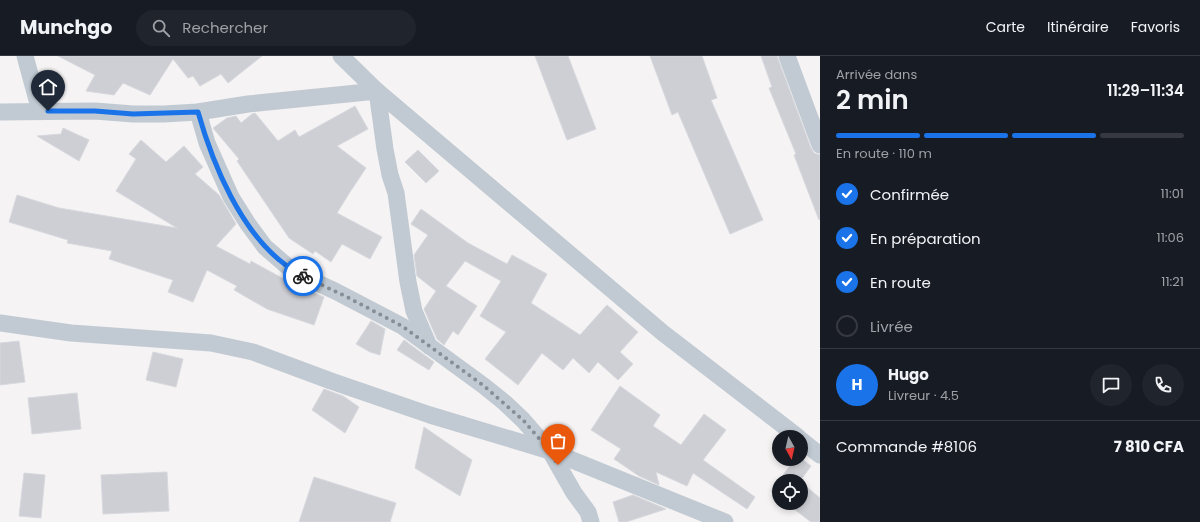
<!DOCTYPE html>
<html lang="fr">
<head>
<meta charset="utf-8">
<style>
	body { margin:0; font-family:Poppins,sans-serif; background:#20242c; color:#f1f3f6; height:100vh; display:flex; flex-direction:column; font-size:15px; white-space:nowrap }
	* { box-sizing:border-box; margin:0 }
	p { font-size:13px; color:#9ea1a6 }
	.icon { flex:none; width:22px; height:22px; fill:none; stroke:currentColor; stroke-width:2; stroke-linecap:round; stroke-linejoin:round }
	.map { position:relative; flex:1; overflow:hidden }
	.panel { display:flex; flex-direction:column; background:#171b24; width:380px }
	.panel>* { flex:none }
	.needle { width:26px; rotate:172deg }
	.controls { position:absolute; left:772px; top:374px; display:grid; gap:8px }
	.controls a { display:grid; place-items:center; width:36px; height:36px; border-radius:50%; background:#171b24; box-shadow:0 2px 6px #0003; font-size:20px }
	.pin { position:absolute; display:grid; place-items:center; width:34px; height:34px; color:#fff; margin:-41px -17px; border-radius:50% 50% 50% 0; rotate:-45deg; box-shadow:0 0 4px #0007 }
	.pin .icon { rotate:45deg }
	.courier { position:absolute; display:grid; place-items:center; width:40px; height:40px; margin:-20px; border:3px solid #1a73e8; border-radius:50%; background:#fff; color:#222; box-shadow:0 1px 5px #0007 }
	.head em { font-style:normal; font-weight:600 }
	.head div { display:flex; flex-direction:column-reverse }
	.head { display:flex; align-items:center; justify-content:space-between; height:68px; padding:0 16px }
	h1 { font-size:26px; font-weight:600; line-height:30px }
	.bar { display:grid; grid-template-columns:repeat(4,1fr); gap:6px 4px; align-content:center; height:48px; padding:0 16px }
	.bar i { height:5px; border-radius:3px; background:#363941 }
	.bar .selected { background:#1a73e8 }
	.bar p { grid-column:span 4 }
	.line { display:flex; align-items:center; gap:10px; padding:0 16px; border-top:1px solid #363941 }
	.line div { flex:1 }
	.round { display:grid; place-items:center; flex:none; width:42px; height:42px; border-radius:21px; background:#20242c }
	ol { padding:0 16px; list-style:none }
	li { display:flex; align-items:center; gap:12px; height:44px }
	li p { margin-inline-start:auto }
	li .icon { padding:4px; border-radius:50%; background:#1a73e8; color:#fff; stroke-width:4 }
	li:last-child { color:#9ea1a6 }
	li i { width:22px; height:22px; border:2px solid #363941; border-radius:50% }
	header { display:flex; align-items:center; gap:24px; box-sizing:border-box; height:56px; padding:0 20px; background:#171b24; border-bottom:1px solid #363941 }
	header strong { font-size:19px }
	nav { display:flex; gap:22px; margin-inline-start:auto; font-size:14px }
	.search { width:280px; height:36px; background:#20242c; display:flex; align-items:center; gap:10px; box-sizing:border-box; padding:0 14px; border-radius:22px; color:#9ea1a6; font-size:15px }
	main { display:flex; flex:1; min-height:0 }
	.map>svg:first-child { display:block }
	.building { fill:#cdcfd5; stroke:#d7d9de }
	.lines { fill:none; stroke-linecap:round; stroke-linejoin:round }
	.street { stroke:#c1cad2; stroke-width:17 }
	.done { stroke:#868d94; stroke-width:4; stroke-dasharray:0 7.2 }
	.route { stroke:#1a73e8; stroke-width:5 }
</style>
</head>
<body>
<header>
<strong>Munchgo</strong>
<div class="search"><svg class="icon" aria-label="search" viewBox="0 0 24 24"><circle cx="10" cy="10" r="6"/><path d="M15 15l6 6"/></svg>Rechercher</div>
<nav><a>Carte</a><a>Itinéraire</a><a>Favoris</a></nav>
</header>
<main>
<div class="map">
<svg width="820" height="466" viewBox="0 0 820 466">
	<rect width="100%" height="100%" fill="#f5f3f3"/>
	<!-- building -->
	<g class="building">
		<polygon points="58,0 262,0 228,27 221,18 200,30 193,20 188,22 173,3 150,39 123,27 114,39 86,35 95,19"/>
		<polygon points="535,0 568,0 596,73 567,84"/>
		<polygon points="650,0 702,0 717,42 711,44 763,164 730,178 678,56 672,59"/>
		<polygon points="761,0 777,0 811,92 814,97 820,99 820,163 819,164 794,99 796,98 769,32 772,31"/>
		<polygon points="355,50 368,73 337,90 366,112 350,136 337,157 382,181 370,203 342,188 331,206 315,195 313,198 289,182 237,105 239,103 213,72 227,62 236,60 241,67 252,58 255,57 278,85 295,74 299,81"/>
		<polygon points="63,72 89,84 79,105 37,80 61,78"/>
		<polygon points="141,84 166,106 184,90 203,111 195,118 219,139 236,168 216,190 250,208 251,205 295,229 324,241 314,269 267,253 234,234 237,230 207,214 193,246 168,236 173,224 109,203 112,195 67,187 68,184 9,166 17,139 59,152 177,172 116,135 136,103 129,98"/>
		<polygon points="418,94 439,115 426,127 405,106"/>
		<polygon points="421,153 468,187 507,208 512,199 547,218 531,247 580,279 607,249 638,276 620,296 633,308 618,324 598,306 589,317 573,302 563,314 542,297 518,329 485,303 506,276 480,260 501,225 465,205 446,230 477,250 458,279 453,275 444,289 437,283 424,253 436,235 417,220 414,199 428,179 411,168"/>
		<polygon points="371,265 385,273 380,299 370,296 356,288"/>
		<polygon points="404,284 434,306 429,314 397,294"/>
		<polygon points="19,285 25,326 0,329 0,287"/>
		<polygon points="153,296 183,303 176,331 146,324"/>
		<polygon points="620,330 660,359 653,370 681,389 704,358 726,374 703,404 755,441 747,453 693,417 687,430 656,416 659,429 639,420 614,403 621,393 591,374"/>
		<polygon points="324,333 343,340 359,351 345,377 312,354"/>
		<polygon points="77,337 81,373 32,378 28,342"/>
		<polygon points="424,371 472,404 460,440 415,412"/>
		<polygon points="795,403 802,403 811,410 800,425 779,425 779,442 771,435"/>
		<polygon points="167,416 169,455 103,458 101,419"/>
		<polygon points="24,417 45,419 41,462 19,460"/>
		<polygon points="314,421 396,447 390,466 299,466"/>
		<polygon points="801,426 820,442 820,466 811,466 786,447 801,447"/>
		<polygon points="633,439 666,453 626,466 619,466 613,446"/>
	</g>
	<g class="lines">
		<!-- street -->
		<g class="street">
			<polyline points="25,0 40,55"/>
			<polyline points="341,0 377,35 663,277 798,381"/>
			<polyline points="787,0 820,89"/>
			<polyline points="0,56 95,55 133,58 164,58 198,56 248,48 377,35 385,93 390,119 396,137 408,226 414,255 429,290"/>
			<polyline points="198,56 207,87 231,141 248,168 265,191 287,210 311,224 335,235 402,270 484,330 505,347 523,364 550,395 574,437 588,456 591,466"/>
			<polyline points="0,267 71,277 211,287 253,296 331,325 430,359 550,395 725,466"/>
			<polyline points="801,384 820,399"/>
		</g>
	</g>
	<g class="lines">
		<!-- done -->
		<polyline class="done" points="303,220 347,241 402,270 484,330 523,364 550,395 558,409"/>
		<!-- route -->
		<path class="route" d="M48 55H95L133 58 198 56C213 109 241 177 287 210 292 214 298 217 303 220"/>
	</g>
</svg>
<div class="controls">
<a><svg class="needle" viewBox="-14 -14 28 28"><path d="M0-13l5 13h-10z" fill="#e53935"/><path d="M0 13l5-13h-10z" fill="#9ea1a6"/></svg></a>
<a><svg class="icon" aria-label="locate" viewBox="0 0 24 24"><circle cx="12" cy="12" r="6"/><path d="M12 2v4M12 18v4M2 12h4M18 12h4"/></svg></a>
</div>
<div class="pin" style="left:558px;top:409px;background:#ea580c"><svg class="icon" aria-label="bag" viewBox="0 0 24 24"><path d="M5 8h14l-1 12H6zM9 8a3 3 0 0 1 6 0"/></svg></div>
<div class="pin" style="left:48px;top:55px;background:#1f2937"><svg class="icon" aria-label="home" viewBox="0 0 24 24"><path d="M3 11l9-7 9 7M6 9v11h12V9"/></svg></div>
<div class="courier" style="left:303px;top:220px"><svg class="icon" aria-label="bike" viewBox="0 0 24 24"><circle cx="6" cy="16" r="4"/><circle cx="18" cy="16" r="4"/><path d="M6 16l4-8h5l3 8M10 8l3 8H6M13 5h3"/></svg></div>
</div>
<section class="panel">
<div class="head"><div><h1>2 min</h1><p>Arrivée dans</p></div><em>11:29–11:34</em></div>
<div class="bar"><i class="selected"></i><i class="selected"></i><i class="selected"></i><i></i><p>En route · 110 m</p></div>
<ol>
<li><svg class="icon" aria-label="check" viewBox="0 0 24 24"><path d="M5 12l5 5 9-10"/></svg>Confirmée<p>11:01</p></li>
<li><svg class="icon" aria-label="check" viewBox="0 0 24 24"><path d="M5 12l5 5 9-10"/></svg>En préparation<p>11:06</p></li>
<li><svg class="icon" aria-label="check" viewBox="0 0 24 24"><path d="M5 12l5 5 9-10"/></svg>En route<p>11:21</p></li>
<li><i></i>Livrée</li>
</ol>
<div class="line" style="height:72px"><b class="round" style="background:#1a73e8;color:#fff">H</b><div><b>Hugo</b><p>Livreur · 4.5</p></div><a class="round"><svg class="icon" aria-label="chat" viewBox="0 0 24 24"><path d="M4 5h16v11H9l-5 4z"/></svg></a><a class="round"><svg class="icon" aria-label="phone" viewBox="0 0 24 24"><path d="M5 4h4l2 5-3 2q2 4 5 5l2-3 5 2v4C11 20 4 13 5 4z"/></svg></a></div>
<div class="line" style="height:52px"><div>Commande #8106</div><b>7 810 CFA</b></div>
</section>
</main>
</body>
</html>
